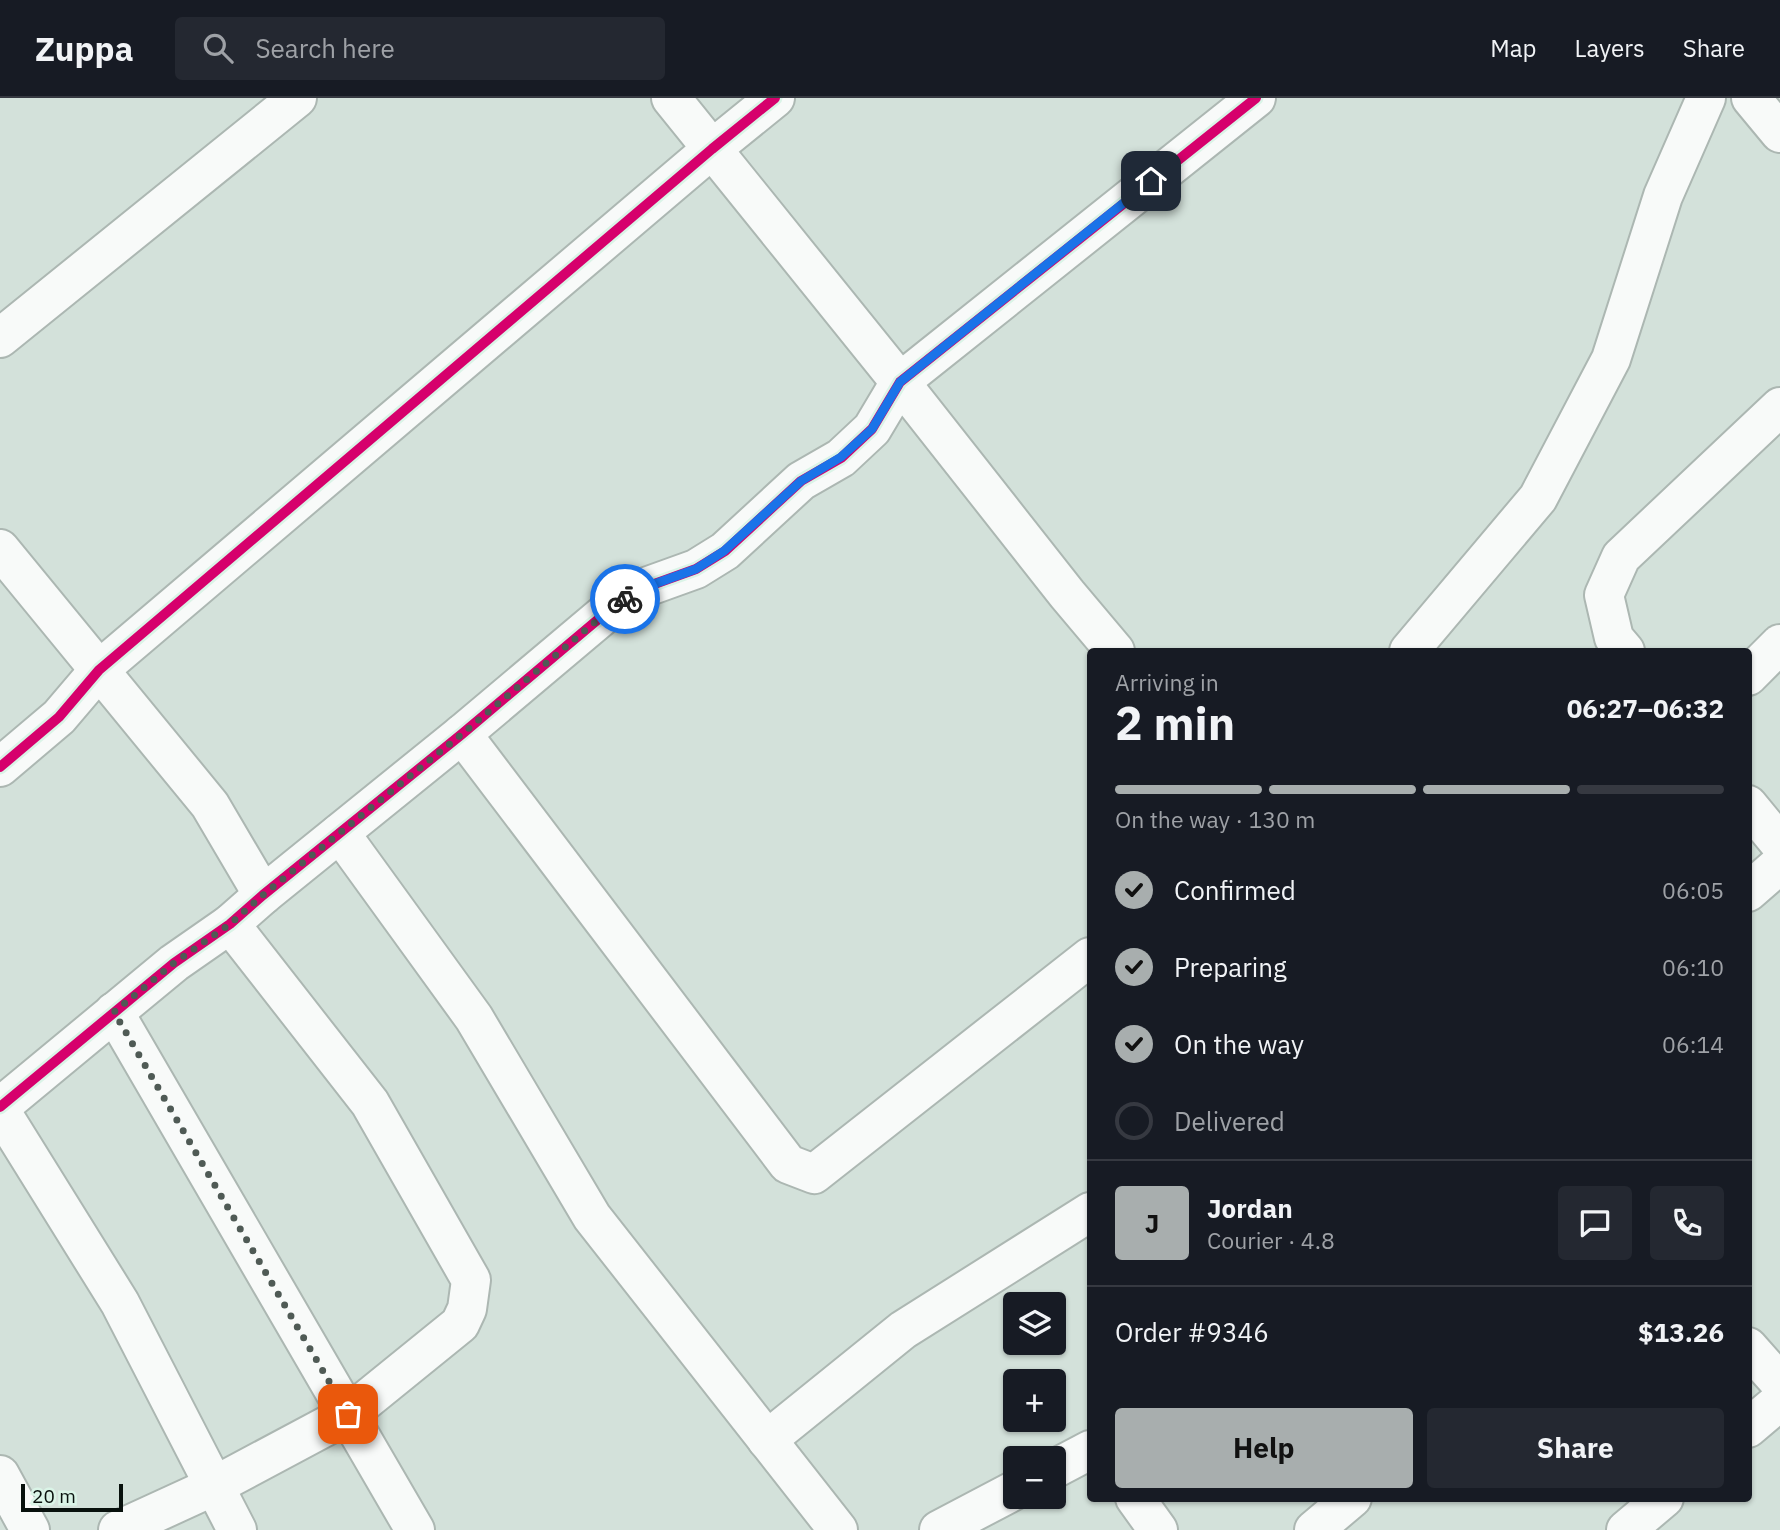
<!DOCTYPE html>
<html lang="en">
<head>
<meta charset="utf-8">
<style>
	body { margin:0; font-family:"IBM Plex Sans",sans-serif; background:#242831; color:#f1f3f6; height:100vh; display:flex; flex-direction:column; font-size:26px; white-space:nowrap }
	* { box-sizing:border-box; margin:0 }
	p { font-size:23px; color:#9ea1a6 }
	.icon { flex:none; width:38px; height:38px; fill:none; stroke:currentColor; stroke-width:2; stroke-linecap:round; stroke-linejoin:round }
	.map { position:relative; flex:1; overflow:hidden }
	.side { position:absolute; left:1087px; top:550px; width:665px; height:854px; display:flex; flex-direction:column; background:#171b24; border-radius:7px; box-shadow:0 2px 5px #0004 }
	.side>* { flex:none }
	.tools { position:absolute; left:1003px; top:1194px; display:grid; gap:14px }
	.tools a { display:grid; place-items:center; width:63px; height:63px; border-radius:7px; background:#171b24; box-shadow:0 2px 5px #0004; font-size:35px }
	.scale { position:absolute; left:21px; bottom:18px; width:102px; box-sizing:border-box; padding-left:7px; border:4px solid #08110d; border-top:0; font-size:19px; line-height:24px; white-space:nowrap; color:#08110d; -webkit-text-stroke:5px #daf4e7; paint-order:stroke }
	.pin { position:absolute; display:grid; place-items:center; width:60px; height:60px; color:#fff; margin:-30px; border-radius:14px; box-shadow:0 4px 10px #0006 }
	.courier { position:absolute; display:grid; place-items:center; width:70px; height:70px; margin:-35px; border:5px solid #1a73e8; border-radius:50%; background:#fff; color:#222; box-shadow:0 2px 9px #0007 }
	.headline em { font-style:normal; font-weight:700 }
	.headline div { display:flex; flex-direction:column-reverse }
	.headline { display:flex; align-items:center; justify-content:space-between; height:119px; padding:0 28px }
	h1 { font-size:46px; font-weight:700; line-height:52px }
	.bar { display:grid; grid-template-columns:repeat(4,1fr); gap:10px 7px; align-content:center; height:84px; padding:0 28px }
	.bar i { height:9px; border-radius:5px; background:#363941 }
	.bar .current { background:#a8aeae }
	.bar p { grid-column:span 4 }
	.line { display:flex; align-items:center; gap:18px; padding:0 28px; border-top:2px solid #363941 }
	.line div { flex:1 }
	.round { display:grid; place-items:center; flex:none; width:74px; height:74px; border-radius:7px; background:#242831 }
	ol { padding:0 28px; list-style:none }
	li { display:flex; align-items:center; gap:21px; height:77px }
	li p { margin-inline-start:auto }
	li .icon { padding:7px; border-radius:50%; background:#a8aeae; color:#111; stroke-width:4 }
	li:last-child { color:#9ea1a6 }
	li i { width:38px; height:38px; border:4px solid #363941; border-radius:50% }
	.primary-button { display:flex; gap:14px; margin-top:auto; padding:14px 28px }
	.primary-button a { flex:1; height:80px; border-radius:7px; background:#a8aeae; color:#111; font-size:28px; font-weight:700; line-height:80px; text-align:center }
	.primary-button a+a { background:#242831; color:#f1f3f6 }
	header { display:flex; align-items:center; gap:42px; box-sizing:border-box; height:98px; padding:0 35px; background:#171b24; border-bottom:2px solid #363941 }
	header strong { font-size:33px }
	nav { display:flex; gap:38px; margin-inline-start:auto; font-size:24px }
	.search { width:490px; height:63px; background:#242831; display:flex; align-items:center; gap:18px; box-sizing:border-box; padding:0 24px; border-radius:7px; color:#9ea1a6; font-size:26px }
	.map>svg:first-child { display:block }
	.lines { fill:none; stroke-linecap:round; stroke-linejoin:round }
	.minor-casing { stroke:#acb7b2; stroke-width:42 }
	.minor { stroke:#f8faf9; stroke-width:38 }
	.cycleway-casing { stroke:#daf4e7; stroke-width:15 }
	.cycleway { stroke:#d6006c; stroke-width:10 }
	.done { stroke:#4f5a55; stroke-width:7; stroke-dasharray:0 12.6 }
	.route { stroke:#1a73e8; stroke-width:9 }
</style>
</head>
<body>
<header>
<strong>Zuppa</strong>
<div class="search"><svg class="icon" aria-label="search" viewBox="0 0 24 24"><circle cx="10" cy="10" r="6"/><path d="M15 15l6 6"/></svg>Search here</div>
<nav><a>Map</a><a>Layers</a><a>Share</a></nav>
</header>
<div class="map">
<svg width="1780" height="1432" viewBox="0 0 1780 1432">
	<rect width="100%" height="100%" fill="#d3e1da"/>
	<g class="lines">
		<!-- minor casing -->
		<g class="minor-casing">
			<g id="minor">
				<polyline points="671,0 900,284 1067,496 1115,553"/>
				<polyline points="1751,0 1780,35"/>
				<polyline points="0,240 297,0"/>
				<polyline points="0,451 210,707 263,797"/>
				<polyline points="1409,553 1538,400 1611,261 1663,98 1706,0"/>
				<polyline points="1625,553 1614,540 1604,497 1621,459 1780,309"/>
				<polyline points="1748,578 1780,546"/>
				<polyline points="462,636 788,1066 814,1076 1090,859"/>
				<polyline points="0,669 59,619 99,572 712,51 775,0"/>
				<polyline points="1748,707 1780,746"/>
				<polyline points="340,735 474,920 592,1119 838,1432"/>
				<polyline points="1748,794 1780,766"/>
				<polyline points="114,914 415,1432"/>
				<polyline points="0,1009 174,865 230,826 263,797 462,636 614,508 646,489 696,471 725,453 801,383 841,360 872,331 900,284 1256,0"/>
				<polyline points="0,1012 120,1205 237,1432"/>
				<polyline points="1748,1249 1780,1285"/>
				<polyline points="1748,1330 1780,1303"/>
				<polyline points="767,1342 903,1232 1090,1114"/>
				<polyline points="1054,1371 1090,1352"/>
				<polyline points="0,1377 30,1432"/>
				<polyline points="1135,1400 1158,1432"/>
				<polyline points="118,1432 214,1388 349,1316 460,1226 467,1211 471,1182 370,1005 230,826"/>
				<polyline points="939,1432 1015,1392"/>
				<polyline points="1314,1432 1352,1400"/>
				<polyline points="1626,1432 1664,1400"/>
			</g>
		</g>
		<!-- minor -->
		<use href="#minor" class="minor"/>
		<!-- cycleway casing -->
		<g class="cycleway-casing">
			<g id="cycleway">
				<polyline points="0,669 59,619 99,572 712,51 775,0"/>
				<polyline points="0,1009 174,865 230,826 263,797 462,636 614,508 646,489 696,471 725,453 801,383 841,360 872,331 900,284 1256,0"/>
			</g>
		</g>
		<!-- cycleway -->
		<use href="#cycleway" class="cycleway"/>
	</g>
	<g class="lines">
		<!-- done -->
		<polyline class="done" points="348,1316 114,914 174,865 230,826 263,797 462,636 614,508 625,501"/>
		<!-- route -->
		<polyline class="route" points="625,501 646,489 696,471 724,453 801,383 841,359 872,331 900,284 1151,83"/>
	</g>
</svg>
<div class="tools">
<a><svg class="icon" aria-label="layers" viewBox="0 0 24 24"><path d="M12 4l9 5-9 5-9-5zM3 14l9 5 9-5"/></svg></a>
<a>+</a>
<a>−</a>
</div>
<div class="scale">20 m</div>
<div class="pin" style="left:348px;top:1316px;background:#ea580c"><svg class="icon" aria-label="bag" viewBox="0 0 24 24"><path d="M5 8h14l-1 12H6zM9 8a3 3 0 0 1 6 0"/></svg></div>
<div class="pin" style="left:1151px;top:83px;background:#1f2937"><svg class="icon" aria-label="home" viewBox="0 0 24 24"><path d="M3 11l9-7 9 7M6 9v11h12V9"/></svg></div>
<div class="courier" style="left:625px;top:501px"><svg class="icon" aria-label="bike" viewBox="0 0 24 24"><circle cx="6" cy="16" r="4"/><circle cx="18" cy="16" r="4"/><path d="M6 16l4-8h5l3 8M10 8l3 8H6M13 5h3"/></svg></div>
<section class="side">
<div class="headline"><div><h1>2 min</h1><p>Arriving in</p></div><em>06:27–06:32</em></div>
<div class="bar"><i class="current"></i><i class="current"></i><i class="current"></i><i></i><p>On the way · 130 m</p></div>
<ol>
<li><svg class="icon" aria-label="check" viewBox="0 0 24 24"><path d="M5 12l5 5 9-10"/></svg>Confirmed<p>06:05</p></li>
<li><svg class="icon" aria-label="check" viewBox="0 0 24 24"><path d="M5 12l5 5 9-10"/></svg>Preparing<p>06:10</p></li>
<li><svg class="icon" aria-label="check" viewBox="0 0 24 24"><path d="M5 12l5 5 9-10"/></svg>On the way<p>06:14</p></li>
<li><i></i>Delivered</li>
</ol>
<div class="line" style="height:126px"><b class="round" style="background:#a8aeae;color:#111">J</b><div><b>Jordan</b><p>Courier · 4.8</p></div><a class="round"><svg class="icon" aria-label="chat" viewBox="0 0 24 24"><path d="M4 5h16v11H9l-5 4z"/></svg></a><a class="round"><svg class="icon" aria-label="phone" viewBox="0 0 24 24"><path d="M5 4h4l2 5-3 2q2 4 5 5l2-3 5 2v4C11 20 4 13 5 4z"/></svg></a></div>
<div class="line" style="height:91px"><div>Order #9346</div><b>$13.26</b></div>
<div class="primary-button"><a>Help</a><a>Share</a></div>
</section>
</div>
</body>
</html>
